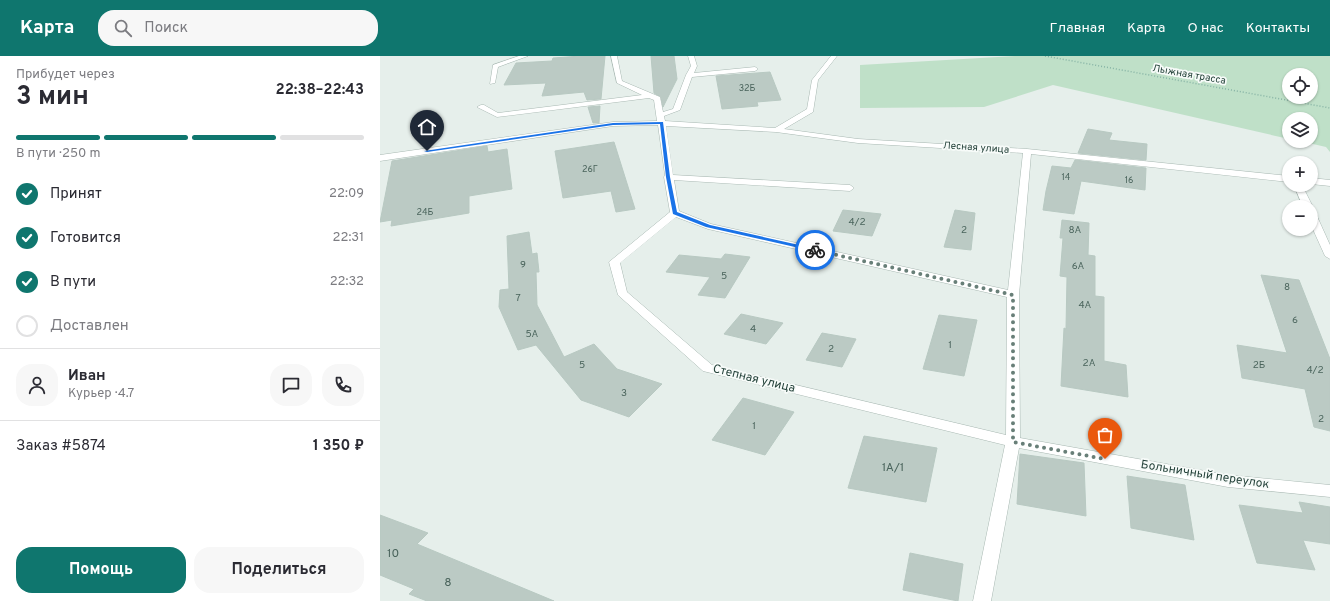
<!DOCTYPE html>
<html lang="ru">
<head>
<meta charset="utf-8">
<style>
	body { margin:0; font-family:Overpass,sans-serif; background:#f7f7f7; color:#2b2b33; height:100vh; display:flex; flex-direction:column; font-size:15px; white-space:nowrap }
	* { box-sizing:border-box; margin:0 }
	p { font-size:13px; color:#7c7c81 }
	.icon { flex:none; width:22px; height:22px; fill:none; stroke:currentColor; stroke-width:2; stroke-linecap:round; stroke-linejoin:round }
	.map { position:relative; flex:1; overflow:hidden }
	.drawer { display:flex; flex-direction:column; background:#fff; width:380px }
	.drawer>* { flex:none }
	.tools { position:absolute; left:902px; top:12px; display:grid; gap:8px }
	.tools a { display:grid; place-items:center; width:36px; height:36px; border-radius:50%; background:#fff; box-shadow:0 1px 3px #0004; font-size:20px }
	.pin { position:absolute; display:grid; place-items:center; width:34px; height:34px; color:#fff; margin:-41px -17px; border-radius:50% 50% 50% 0; rotate:-45deg; box-shadow:0 0 4px #0007 }
	.pin .icon { rotate:45deg }
	.courier { position:absolute; display:grid; place-items:center; width:40px; height:40px; margin:-20px; border:3px solid #1a73e8; border-radius:50%; background:#fff; color:#222; box-shadow:0 1px 5px #0007 }
	.summary em { font-style:normal; font-weight:700 }
	.summary div { display:flex; flex-direction:column-reverse }
	.summary { display:flex; align-items:center; justify-content:space-between; height:68px; padding:0 16px }
	h1 { font-size:26px; font-weight:700; line-height:30px }
	.bar { display:grid; grid-template-columns:repeat(4,1fr); gap:6px 4px; align-content:center; height:48px; padding:0 16px }
	.bar i { height:5px; border-radius:3px; background:#e1e1e2 }
	.bar .current { background:#0f766e }
	.bar p { grid-column:span 4 }
	.line { display:flex; align-items:center; gap:10px; padding:0 16px; border-top:1px solid #e1e1e2 }
	.line div { flex:1 }
	.round { display:grid; place-items:center; flex:none; width:42px; height:42px; border-radius:16px; background:#f7f7f7 }
	ol { padding:0 16px; list-style:none }
	li { display:flex; align-items:center; gap:12px; height:44px }
	li p { margin-inline-start:auto }
	li .icon { padding:4px; border-radius:50%; background:#0f766e; color:#fff; stroke-width:4 }
	li:last-child { color:#7c7c81 }
	li i { width:22px; height:22px; border:2px solid #e1e1e2; border-radius:50% }
	.button { display:flex; gap:8px; margin-top:auto; padding:8px 16px }
	.button a { flex:1; height:46px; border-radius:16px; background:#0f766e; color:#fff; font-size:16px; font-weight:700; line-height:46px; text-align:center }
	.button a+a { background:#f7f7f7; color:#2b2b33 }
	header { display:flex; align-items:center; gap:24px; box-sizing:border-box; height:56px; padding:0 20px; background:#0f766e; color:#fff }
	header strong { font-size:19px }
	nav { display:flex; gap:22px; margin-inline-start:auto; font-size:14px }
	.search { width:280px; height:36px; background:#f7f7f7; display:flex; align-items:center; gap:10px; box-sizing:border-box; padding:0 14px; border-radius:16px; color:#7c7c81; font-size:15px }
	main { display:flex; flex:1; min-height:0 }
	.map>svg:first-child { display:block }
	.green { fill:#bfe0c8; fill-rule:evenodd }
	.building { fill:#bbcac4; stroke:#b8c9c2 }
	.lines { fill:none; stroke-linecap:round; stroke-linejoin:round }
	.minor-casing { stroke:#a8b8b2; stroke-width:1 }
	.path { stroke:#86b3a5; stroke-width:1.5; stroke-dasharray:1 2; stroke-linecap:butt }
	.minor { fill:#fff; fill-rule:evenodd }
	.route { fill:#1a73e8 }
	.done { stroke:#687f78; stroke-width:4; stroke-dasharray:0 7.2 }
	.labels { text-anchor:middle; dominant-baseline:central; stroke-width:3.5; stroke-linejoin:round; paint-order:stroke }
	.far-number-label { font-size:9px; fill:#4a645c }
	.far-street-label { font-size:10px; fill:#24423a; stroke:#f7fbf9 }
	.number-label { font-size:10px; fill:#4a645c }
	.street-label { font-size:12px; fill:#24423a; stroke:#f7fbf9 }
	.near-number-label { font-size:12px; fill:#4a645c }
</style>
</head>
<body>
<header>
<strong>Карта</strong>
<div class="search"><svg class="icon" aria-label="search" viewBox="0 0 24 24"><circle cx="10" cy="10" r="6"/><path d="M15 15l6 6"/></svg>Поиск</div>
<nav><a>Главная</a><a>Карта</a><a>О нас</a><a>Контакты</a></nav>
</header>
<main>
<section class="drawer">
<div class="summary"><div><h1>3 мин</h1><p>Прибудет через</p></div><em>22:38–22:43</em></div>
<div class="bar"><i class="current"></i><i class="current"></i><i class="current"></i><i></i><p>В пути · 250 m</p></div>
<ol>
<li><svg class="icon" aria-label="check" viewBox="0 0 24 24"><path d="M5 12l5 5 9-10"/></svg>Принят<p>22:09</p></li>
<li><svg class="icon" aria-label="check" viewBox="0 0 24 24"><path d="M5 12l5 5 9-10"/></svg>Готовится<p>22:31</p></li>
<li><svg class="icon" aria-label="check" viewBox="0 0 24 24"><path d="M5 12l5 5 9-10"/></svg>В пути<p>22:32</p></li>
<li><i></i>Доставлен</li>
</ol>
<div class="line" style="height:72px"><a class="round"><svg class="icon" aria-label="person" viewBox="0 0 24 24"><circle cx="12" cy="8" r="4"/><path d="M4 21q1-7 8-7t8 7"/></svg></a><div><b>Иван</b><p>Курьер · 4.7</p></div><a class="round"><svg class="icon" aria-label="chat" viewBox="0 0 24 24"><path d="M4 5h16v11H9l-5 4z"/></svg></a><a class="round"><svg class="icon" aria-label="phone" viewBox="0 0 24 24"><path d="M5 4h4l2 5-3 2q2 4 5 5l2-3 5 2v4C11 20 4 13 5 4z"/></svg></a></div>
<div class="line" style="height:52px"><div>Заказ #5874</div><b>1 350 ₽</b></div>
<div class="button"><a>Помощь</a><a>Поделиться</a></div>
</section>
<div class="map">
<svg width="950" height="545" viewBox="0 0 950 545">
	<rect width="100%" height="100%" fill="#e6efeb"/>
	<!-- green -->
	<path class="green" d="M635 0H950V96L946 91 920 85H931V63H909V83L673 29 604 51 480 52V9ZM909 19H931V41H909Z"/>
	<!-- building -->
	<g class="building">
		<polygon points="201,0 225,0 221,43 207,44 204,36 162,40 166,27 124,29 136,7 172,5 173,2"/>
		<polygon points="271,0 294,0 297,23 283,51 281,41 274,37"/>
		<polygon points="390,16 401,44 377,46 378,50 342,53 336,20"/>
		<polygon points="220,50 219,67 213,67 208,51"/>
		<polygon points="708,73 732,77 729,84 767,88 766,104 698,97"/>
		<polygon points="234,86 255,153 236,156 231,135 183,142 175,95"/>
		<polygon points="107,90 108,96 127,93 132,133 89,140 89,157 11,170 12,164 0,166 12,105"/>
		<polygon points="695,104 766,112 765,134 701,125 694,158 663,154 666,135 672,110 691,112"/>
		<polygon points="463,154 501,158 492,180 453,175"/>
		<polygon points="575,154 595,157 591,194 564,191"/>
		<polygon points="682,164 709,167 708,199 715,200 715,240 724,241 724,305 746,309 748,341 681,330 684,272 686,273 687,221 680,220 683,182 680,182"/>
		<polygon points="149,176 152,198 157,197 159,216 156,216 157,249 184,301 214,288 237,313 282,328 249,361 201,344 156,289 138,294 119,251 120,234 129,233 127,180"/>
		<polygon points="345,198 370,201 345,242 318,239 330,221 286,216 299,199 341,203"/>
		<polygon points="881,219 919,224 950,303 950,375 934,371 925,333 862,322 857,289 907,297"/>
		<polygon points="361,258 403,267 386,288 344,278"/>
		<polygon points="559,259 597,264 584,320 543,313"/>
		<polygon points="442,277 476,283 462,311 426,304"/>
		<polygon points="363,342 414,356 385,399 332,384"/>
		<polygon points="484,380 557,392 546,446 468,432"/>
		<polygon points="640,398 704,407 706,460 637,448"/>
		<polygon points="747,420 805,429 814,484 751,472"/>
		<polygon points="919,446 950,451 950,488 923,484 935,514 877,507 859,449 923,457"/>
		<polygon points="0,459 48,477 37,488 174,545 47,545 29,538 34,533 0,519"/>
		<polygon points="530,497 583,508 578,545 523,534"/>
	</g>
	<g class="lines">
		<!-- minor casing -->
		<g class="minor-casing">
			<g id="minor">
				<polygon points="139,0 148,0 118,11 115,27 110,28 113,9"/>
				<path d="M231 0H237L242 25 280 41 283 56 293 53 306 19 311 10 308 0H314L317 10 314 17 375 11 378 13 375 15 312 21 300 54 284 60 285 65 395 72 427 53 432 24 451 0H457L438 24 433 56 404 73 478 83 647 93 909 120V126L651 98 639 239 640 382 848 419 950 429V441L848 431 639 392 611 545H593L625 389 323 315 238 239 229 206 290 156 284 121 285 119 278 69 233 70 0 105V99L233 66 277 65 274 44 269 42 117 61 97 51 101 49H104L118 57 262 39 237 27ZM286 70 396 76 478 87 643 97 628 234 331 168 299 155 294 124 470 135 474 132 470 129 293 119ZM296 161 328 173 627 241 626 379 332 309 247 236 240 207Z"/>
				<polygon points="931,122 950,124 950,130 931,128"/>
				<polygon points="914,129 922,129 933,151 931,153 931,151 923,151"/>
				<polygon points="931,155 936,158 950,189 950,203 945,200 931,169"/>
			</g>
		</g>
		<!-- path -->
		<polyline class="path" points="665,0 950,52"/>
		<!-- minor -->
		<use href="#minor" class="minor"/>
	</g>
	<!-- route -->
	<polygon class="route" points="283,66 290,121 297,156 330,169 437,193 437,196 326,171 293,158 286,121 280,68 233,69 47,96 44,95 233,67"/>
	<g class="lines">
		<!-- done -->
		<polyline class="done" points="435,194 633,239 633,386 725,403"/>
	</g>
	<g class="labels">
		<!-- far-number labels -->
		<g class="far-number-label">
			<text x="367" y="32">32Б</text>
			<text x="210" y="113">26Г</text>
			<text x="686" y="121">14</text>
			<text x="749" y="124">16</text>
			<text x="45" y="156">24Б</text>
		</g>
		<!-- far-street labels -->
		<g class="far-street-label">
			<text transform="translate(809 19) rotate(10)">Лыжная трасса</text>
			<text transform="translate(596 92) rotate(4)">Лесная улица</text>
		</g>
		<!-- number labels -->
		<g class="number-label">
			<text x="477" y="166">4/2</text>
			<text x="584" y="174">2</text>
			<text x="695" y="174">8А</text>
			<text x="143" y="209">9</text>
			<text x="698" y="210">6А</text>
			<text x="344" y="220">5</text>
			<text x="907" y="231">8</text>
			<text x="138" y="242">7</text>
			<text x="705" y="249">4А</text>
			<text x="915" y="264">6</text>
			<text x="373" y="273">4</text>
			<text x="152" y="278">5А</text>
			<text x="570" y="289">1</text>
			<text x="451" y="293">2</text>
			<text x="709" y="307">2А</text>
			<text x="202" y="309">5</text>
			<text x="879" y="309">2Б</text>
			<text x="935" y="314">4/2</text>
			<text x="244" y="337">3</text>
			<text x="941" y="363">2</text>
			<text x="374" y="370">1</text>
		</g>
		<!-- street labels -->
		<g class="street-label">
			<text transform="translate(374 323) rotate(14)">Степная улица</text>
			<text transform="translate(825 419) rotate(9)">Больничный переулок</text>
		</g>
		<!-- near-number labels -->
		<g class="near-number-label">
			<text x="513" y="412">1А/1</text>
			<text x="13" y="498">10</text>
			<text x="68" y="527">8</text>
		</g>
	</g>
</svg>
<div class="tools">
<a><svg class="icon" aria-label="locate" viewBox="0 0 24 24"><circle cx="12" cy="12" r="6"/><path d="M12 2v4M12 18v4M2 12h4M18 12h4"/></svg></a>
<a><svg class="icon" aria-label="layers" viewBox="0 0 24 24"><path d="M12 4l9 5-9 5-9-5zM3 14l9 5 9-5"/></svg></a>
<a>+</a>
<a>−</a>
</div>
<div class="pin" style="left:725px;top:403px;background:#ea580c"><svg class="icon" aria-label="bag" viewBox="0 0 24 24"><path d="M5 8h14l-1 12H6zM9 8a3 3 0 0 1 6 0"/></svg></div>
<div class="pin" style="left:47px;top:95px;background:#1f2937"><svg class="icon" aria-label="home" viewBox="0 0 24 24"><path d="M3 11l9-7 9 7M6 9v11h12V9"/></svg></div>
<div class="courier" style="left:435px;top:194px"><svg class="icon" aria-label="bike" viewBox="0 0 24 24"><circle cx="6" cy="16" r="4"/><circle cx="18" cy="16" r="4"/><path d="M6 16l4-8h5l3 8M10 8l3 8H6M13 5h3"/></svg></div>
</div>
</main>
</body>
</html>
